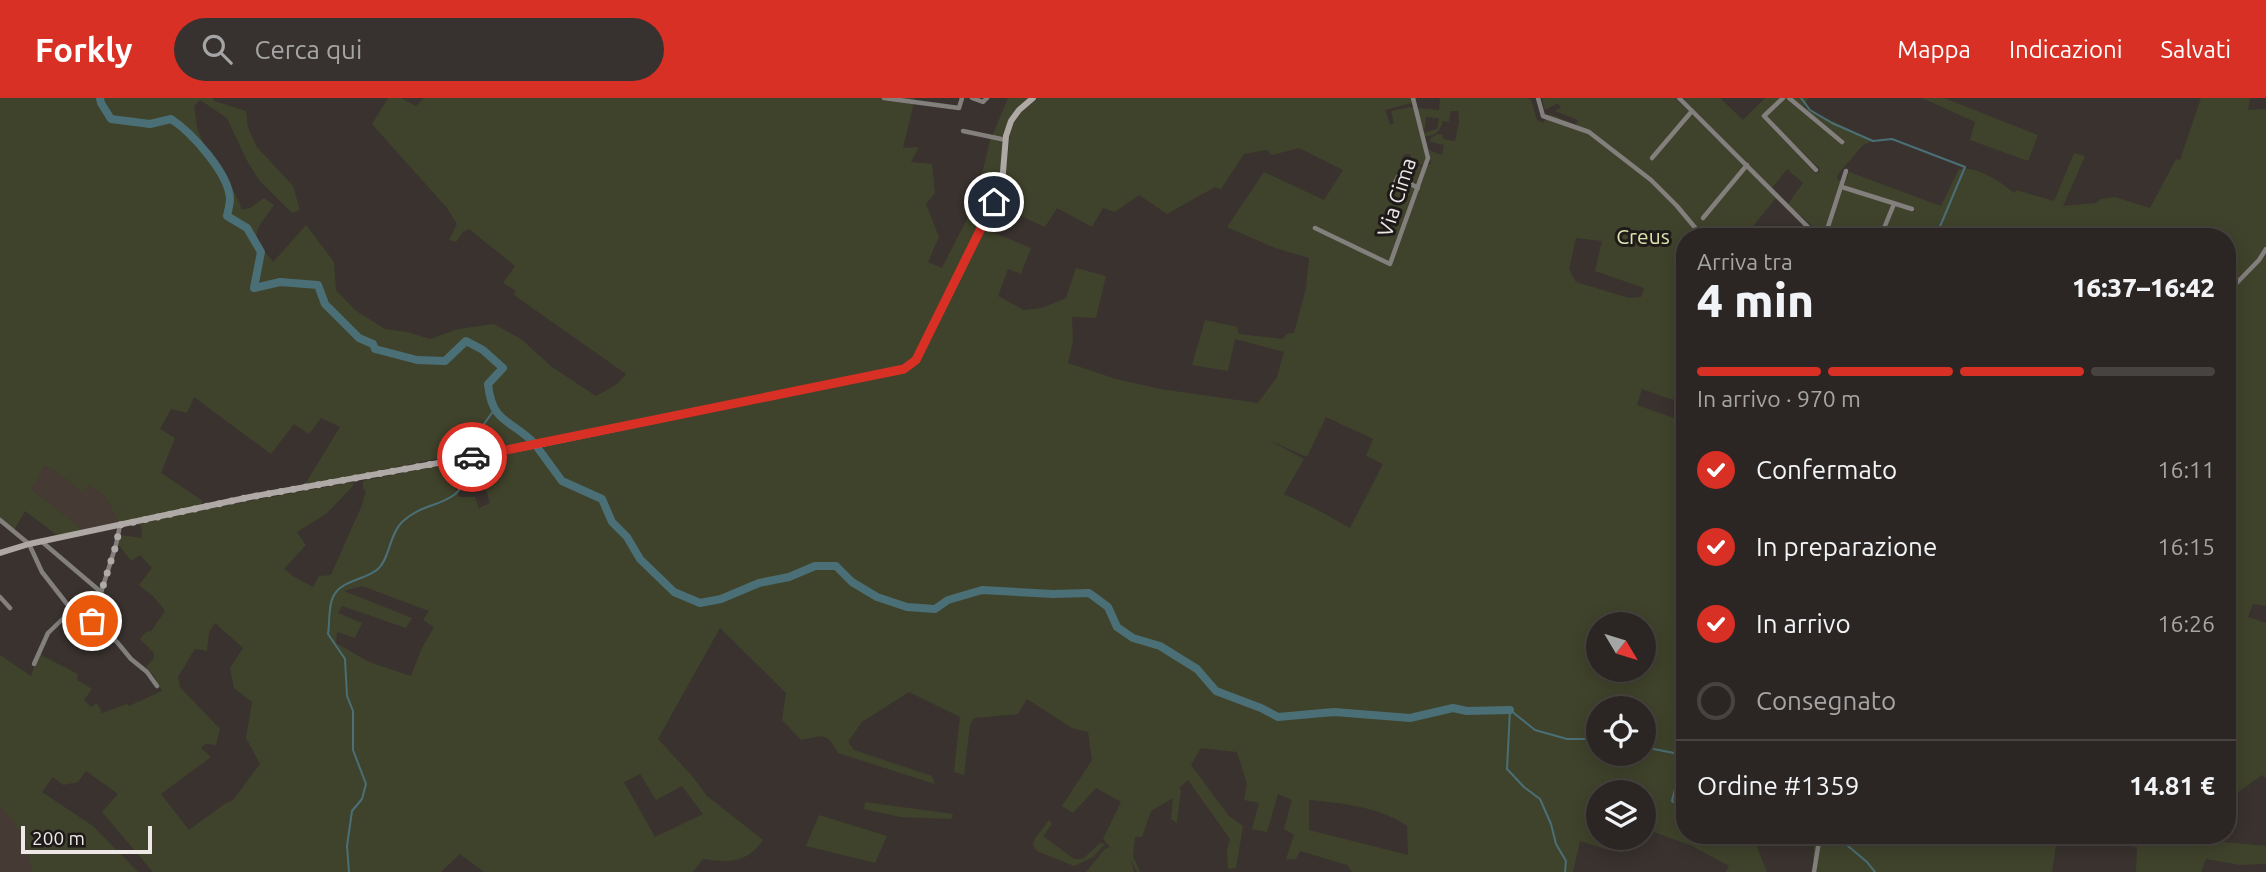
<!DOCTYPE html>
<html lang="it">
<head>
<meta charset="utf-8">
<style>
	body { margin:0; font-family:Ubuntu,sans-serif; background:#373230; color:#f1f3f6; height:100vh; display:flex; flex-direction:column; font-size:26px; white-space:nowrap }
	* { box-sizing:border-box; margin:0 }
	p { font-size:23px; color:#a6a5a6 }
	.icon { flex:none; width:38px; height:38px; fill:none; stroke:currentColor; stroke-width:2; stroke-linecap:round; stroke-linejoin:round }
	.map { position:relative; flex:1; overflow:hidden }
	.drawer { position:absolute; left:1676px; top:130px; width:560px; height:616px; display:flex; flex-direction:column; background:#2b2623; border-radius:28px; box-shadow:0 4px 18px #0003,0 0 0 2px #474341 }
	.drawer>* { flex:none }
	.needle { width:46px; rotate:128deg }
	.buttons { position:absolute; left:1586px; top:514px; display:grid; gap:14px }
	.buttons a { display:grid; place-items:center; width:70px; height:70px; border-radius:50%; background:#2b2623; box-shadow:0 4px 18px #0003,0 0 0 2px #474341; font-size:35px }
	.scale { position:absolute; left:21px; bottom:18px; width:131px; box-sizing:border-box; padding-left:7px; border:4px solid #eee9e7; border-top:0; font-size:19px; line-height:24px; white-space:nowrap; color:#eee9e7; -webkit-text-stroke:5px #1d1a19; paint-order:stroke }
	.pin { position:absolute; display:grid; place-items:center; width:60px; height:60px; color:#fff; margin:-30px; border:4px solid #fff; border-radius:50%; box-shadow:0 2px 7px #0007 }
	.courier { position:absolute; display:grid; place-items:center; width:70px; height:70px; margin:-35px; border:5px solid #d93025; border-radius:50%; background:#fff; color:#222; box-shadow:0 2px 9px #0007 }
	.head em { font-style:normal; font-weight:800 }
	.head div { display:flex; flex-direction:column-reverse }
	.head { display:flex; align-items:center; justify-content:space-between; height:119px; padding:0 21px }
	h1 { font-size:46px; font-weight:800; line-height:52px }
	.bar { display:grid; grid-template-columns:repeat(4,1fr); gap:10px 7px; align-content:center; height:84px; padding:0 21px }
	.bar i { height:9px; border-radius:5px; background:#474341 }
	.bar .current { background:#d93025 }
	.bar p { grid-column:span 4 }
	.line { display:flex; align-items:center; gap:18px; padding:0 21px; border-top:2px solid #474341 }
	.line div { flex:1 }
	ol { padding:0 21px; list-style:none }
	li { display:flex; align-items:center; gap:21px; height:77px }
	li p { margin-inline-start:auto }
	li .icon { padding:7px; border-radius:50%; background:#d93025; color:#fff; stroke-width:4 }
	li:last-child { color:#a6a5a6 }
	li i { width:38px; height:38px; border:4px solid #474341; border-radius:50% }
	header { display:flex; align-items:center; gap:42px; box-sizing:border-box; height:98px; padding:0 35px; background:#d93025; color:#fff }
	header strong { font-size:33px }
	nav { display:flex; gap:38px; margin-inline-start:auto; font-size:24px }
	.search { width:490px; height:63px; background:#373230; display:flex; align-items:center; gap:18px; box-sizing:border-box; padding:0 24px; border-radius:38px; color:#a6a5a6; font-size:26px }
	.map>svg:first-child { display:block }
	.built { fill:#463a34 }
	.green { fill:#40432b; fill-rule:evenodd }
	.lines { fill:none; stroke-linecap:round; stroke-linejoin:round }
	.stream { stroke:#4a6f77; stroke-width:2 }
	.river { stroke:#4a6f77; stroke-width:8 }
	.minor { stroke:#827f7d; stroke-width:4.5 }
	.secondary { stroke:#afa9a6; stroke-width:6 }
	.done { stroke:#afa9a7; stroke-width:7; stroke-dasharray:0 12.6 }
	.route { stroke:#d93025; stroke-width:9 }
	.labels { text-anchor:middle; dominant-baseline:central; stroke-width:6; stroke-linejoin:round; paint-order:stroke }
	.street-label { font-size:21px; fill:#eee9e7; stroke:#1d1a19 }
	.park-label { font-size:21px; fill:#dde4ac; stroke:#1d1a19 }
</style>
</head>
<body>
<header>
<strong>Forkly</strong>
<div class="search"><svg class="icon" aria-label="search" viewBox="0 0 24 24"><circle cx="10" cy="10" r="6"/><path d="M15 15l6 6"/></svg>Cerca qui</div>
<nav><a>Mappa</a><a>Indicazioni</a><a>Salvati</a></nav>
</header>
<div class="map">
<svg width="2266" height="774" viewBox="0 0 2266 774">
	<rect width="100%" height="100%" fill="#39322f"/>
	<!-- built -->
	<g class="built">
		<polygon points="44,368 54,372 82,394 89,385 105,398 119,425 83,432 30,390"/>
		<polygon points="0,708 21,731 30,755 31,774 0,774"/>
	</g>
	<!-- green -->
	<g class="green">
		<path d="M0 0H213L214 3 246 13 248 30 257 49 293 88 300 112 292 115 259 82 246 61 227 20 200 2 194 8C196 17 196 27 199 35 210 63 233 84 242 112L250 110 264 100 274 107C253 137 249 134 273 164L306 127 334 164 336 192 355 212 385 231 407 234 430 241 458 231 494 226 521 241 552 269 596 298 617 286 626 276 514 197 516 193 503 185 515 168 469 131 463 134 456 144 449 142 457 126 447 110 372 26 388 0H401L416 8 424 0H915L903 50 919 49 911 64 932 66 935 95 926 106 939 139 928 164 942 170 975 105 990 43 1008 0H1030L1009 22 999 81 949 199 985 131 1031 150 1021 176 1008 171 998 198 1024 212 1042 210 1066 200 1076 170 1106 178 1096 220 1072 219 1073 243 1068 265 1116 281 1160 291 1258 305 1277 279 1284 254 1235 241 1228 273 1192 267 1205 222 1237 229 1239 236 1283 241 1287 236 1294 235 1306 190 1309 160 1275 150 1227 129 1264 74 1324 102 1343 72 1299 50 1272 57 1267 52 1244 56 1221 91 1215 89 1167 116 1139 97 1115 114 1103 110 1092 129 1057 110 1045 129 995 106 1004 87 1011 29 1020 14 1037 0H1411L1412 5 1385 12 1390 27 1394 25 1391 13 1410 9 1414 10 1426 60 1425 66 1421 67 1412 62 1410 56H1404L1402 60 1421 69 1431 66 1429 52 1442 57 1444 47 1431 44 1430 41 1437 36 1443 37V41L1455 43 1459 24 1458 13H1451L1449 24 1443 23C1440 33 1435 39 1424 38L1423 35 1437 31 1439 20 1426 19 1425 30 1423 31 1417 10 1439 12 1440 0H1528L1531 2 1537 22 1543 25 1550 16 1576 27 1578 22 1555 13 1561 10 1558 5 1545 12 1542 0H1675L1776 100 1745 138H1685V276L1673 302 1642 291 1637 307 1685 324V737H1762L1753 739 1767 774H1726L1729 768 1692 748 1643 730V695H1598V740H1616L1605 751 1580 743 1573 774H1352L1347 767 1300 753 1296 761H1286L1294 737 1284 731 1292 702 1278 696 1267 734 1252 731 1259 705 1244 702 1247 686 1237 654 1201 650 1191 667 1229 718 1243 728 1236 770 1228 771 1227 752 1230 741 1188 682 1179 690 1181 692 1177 725 1171 721 1173 700 1151 713 1142 739H1135L1133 758 1140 774H1137L1131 763 1134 774H1086L1105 751 1110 749 1103 741 1121 704 1096 690 1073 715 1062 708 1092 662 1088 634 1072 630 1027 601 1018 616 974 620 970 627 964 677 954 674 960 619 909 594 862 624 848 644 854 652 932 678 935 686 838 655C826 633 823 638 801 642L782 622 786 595 720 530 658 641 692 678 707 698 763 742C748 765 728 765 703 761L693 774H484L460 756 441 774H153L102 714 118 696 86 673 78 684 63 687 53 679 42 694 93 728 138 774H31C30 742 21 731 0 708V557L31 578 39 556 78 576 77 582 92 591 84 602 91 609 97 605 102 615 127 606 129 608 162 593 154 578 146 569 154 560V555L140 541 146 534 151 533 165 513 154 499 139 487 152 470 140 457 131 463 118 446 120 437 142 440 141 427 126 426 353 384V388L326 416 297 434 306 447 284 471 294 479 313 489 319 478 331 477 362 407 366 393 363 391V383L447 366 459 399H475L479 410 490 405 478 366 458 367 449 358 304 388 340 329 321 320 309 336 294 326 271 356 194 299 187 315 171 311 160 331 175 340 161 375 203 403 200 409 119 425 105 398 89 386 82 394 54 372 44 368 31 391 83 432 57 437 25 413 14 432 0 420ZM1576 140 1602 143 1595 173 1644 190 1641 199 1629 200 1576 184 1569 171ZM1326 319 1373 341 1366 358 1383 366 1350 430 1316 411 1284 396 1304 361 1268 342 1307 359ZM362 488 429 513 423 522 434 529 422 550 411 578 369 564 336 545 337 534 355 540 362 525 338 515 342 508 406 530 412 520 344 493ZM215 525 243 550 230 570 234 590 252 604 246 640 260 666 233 702 226 705 189 732 161 696 211 659 201 650 206 646 216 647 220 631 180 589 178 579 195 551 207 553 209 534ZM1598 527H1643V572H1598ZM1598 611H1643V656H1598ZM640 676 656 702 682 688 703 716 655 739 624 684ZM1309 702C1342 705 1380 709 1407 728L1408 757 1309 732Z"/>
		<polygon points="1683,0 1720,0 1743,22 1765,0 1781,0 1762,19 1816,76 1820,73 1819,69 1816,68 1767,18 1785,0 1841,46 1844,42 1791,0 1808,0 1804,9 1873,43 1863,47 1838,76 1837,81 1844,85 1823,138 1788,106 1803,85 1787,71 1772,90"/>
		<polygon points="1922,0 1944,0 2038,37 2028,63 1970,42 1975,24"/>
		<path d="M2201 0H2250L2248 12 2266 11V148L2258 161 2228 191V138H1827L1843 91 1914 114 1915 111 1844 88 1849 74 1941 108 1959 71C1977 67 2001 85 2015 95L2016 92 2054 103 2074 55 2085 58 2063 108 2096 105 2101 101 2115 99 2150 110 2176 61 2180 62Z"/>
		<polygon points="2266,154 2266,508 2253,506 2248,519 2266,525 2266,680 2262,677 2237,695 2228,696 2228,376 2239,380 2228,367 2228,195"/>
		<polygon points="865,704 953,716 951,721 900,719 864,711"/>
		<polygon points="819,717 887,738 875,765 806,748"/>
		<polygon points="1049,722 1052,726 1043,738 1074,761 1083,761 1100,745 1105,746 1093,759 1074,768 1037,753 1033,747 1034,742"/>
		<polygon points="1815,737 2203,737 2203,742 2266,748 2266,766 2240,767 2206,761 2201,774 2136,774 2137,749 2057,740 2052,774 1815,774 1817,763 1813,762"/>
	</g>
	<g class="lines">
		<!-- stream -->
		<g class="stream">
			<polyline points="1801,0 1810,12 1832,25 1873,43 1892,41 1965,69 1936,138"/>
			<polyline points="474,355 484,326 494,312"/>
			<polyline points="1510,612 1507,671 1524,689 1540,701 1551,726 1556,746 1566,763 1565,774"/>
			<polyline points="1510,612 1535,632 1567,641 1598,641"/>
			<polyline points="1643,649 1674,655 1682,663 1672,703 1685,710"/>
			<polyline points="1835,737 1867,764 1875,774"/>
			<path d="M349 774 347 748 352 713 362 701 366 686 353 652V613L347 598 345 561 328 536C330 524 328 509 333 499 340 482 366 482 378 471 390 460 389 437 402 424 420 407 437 409 454 397 462 391 467 380 474 373V362"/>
		</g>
		<!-- river -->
		<g class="river">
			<path d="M100 0 101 5 111 21 150 26 171 21C191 34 229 75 230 101 230 106 228 113 227 118L247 130 261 154 254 190 280 184 318 187 325 206 359 240 373 246 375 251 417 262 445 263 466 243 483 252 503 270 488 286C492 326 511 321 535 346"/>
			<polyline points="537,349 562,383 602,401 612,424 627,439 640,461 674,494 700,505 721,501 759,485 789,479 815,468 836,468 852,484 877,499 907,509 935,511 948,502 982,492 1053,496 1089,495 1108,509 1117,529 1133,540 1160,548 1197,571 1216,593 1261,610 1278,619 1334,614 1410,620 1453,610 1467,613 1510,612"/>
		</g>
		<!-- minor -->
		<g class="minor">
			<polyline points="884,0 959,10 962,0"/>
			<polyline points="972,0 983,4 987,0"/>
			<polyline points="1538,0 1543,18 1589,34 1651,82 1677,108 1702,138"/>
			<polyline points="1679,0 1817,138"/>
			<polyline points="1783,0 1764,18 1816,72"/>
			<polyline points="1789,0 1842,44"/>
			<polyline points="963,33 1006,42"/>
			<polyline points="1652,60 1692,13"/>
			<polyline points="1394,87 1398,79 1418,90"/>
			<polyline points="1842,89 1912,111"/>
			<polyline points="1703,120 1747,67"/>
			<polyline points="1315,130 1390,166 1428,60 1413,0"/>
			<polyline points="1825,138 1846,73"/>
			<polyline points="1884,138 1882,135 1894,106"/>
			<polyline points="2228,194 2259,162 2266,151"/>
			<polyline points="0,422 29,446 42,474 67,506 92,523 117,544 131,561 147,574 157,588"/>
			<polyline points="41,443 101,494"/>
			<polyline points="0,499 10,510"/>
			<polyline points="92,523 116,447 120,427"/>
			<polyline points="34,566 48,535 73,511"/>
			<polyline points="1814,774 1820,737"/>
		</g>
		<!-- secondary -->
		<polyline class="secondary" points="0,455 29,446 250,399 532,348 904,271 916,262 1002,86 1006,38 1011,23 1019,12 1033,0"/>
	</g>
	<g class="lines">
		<!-- done -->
		<polyline class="done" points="92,523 116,447 120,427 250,399 472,359"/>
		<!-- route -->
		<polyline class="route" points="472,359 904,271 916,262 994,104"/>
	</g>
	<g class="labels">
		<!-- street labels -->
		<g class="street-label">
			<text transform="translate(1396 99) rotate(-72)">Via Cima</text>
		</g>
		<!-- park labels -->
		<g class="park-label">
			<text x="1643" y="138">Creus</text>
		</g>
	</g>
</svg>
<div class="buttons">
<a><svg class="needle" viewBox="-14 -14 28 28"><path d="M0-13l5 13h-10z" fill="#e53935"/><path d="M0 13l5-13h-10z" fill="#a6a5a6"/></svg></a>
<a><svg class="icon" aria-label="locate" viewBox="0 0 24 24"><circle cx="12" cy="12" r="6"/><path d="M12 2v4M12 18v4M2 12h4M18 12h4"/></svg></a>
<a><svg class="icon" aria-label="layers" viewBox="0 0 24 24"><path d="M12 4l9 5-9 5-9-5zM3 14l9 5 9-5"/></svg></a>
</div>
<div class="scale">200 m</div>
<div class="pin" style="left:92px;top:523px;background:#ea580c"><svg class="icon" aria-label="bag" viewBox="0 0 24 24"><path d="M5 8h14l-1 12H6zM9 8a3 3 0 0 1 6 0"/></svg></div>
<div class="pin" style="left:994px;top:104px;background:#1f2937"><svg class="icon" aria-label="home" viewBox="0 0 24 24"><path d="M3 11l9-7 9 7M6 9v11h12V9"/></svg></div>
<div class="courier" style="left:472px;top:359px"><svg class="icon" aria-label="car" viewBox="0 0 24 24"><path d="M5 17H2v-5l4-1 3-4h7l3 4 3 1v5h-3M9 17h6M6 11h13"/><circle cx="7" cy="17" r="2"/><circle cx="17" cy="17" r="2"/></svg></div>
<section class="drawer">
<div class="head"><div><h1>4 min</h1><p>Arriva tra</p></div><em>16:37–16:42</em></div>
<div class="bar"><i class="current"></i><i class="current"></i><i class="current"></i><i></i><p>In arrivo · 970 m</p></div>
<ol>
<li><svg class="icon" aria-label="check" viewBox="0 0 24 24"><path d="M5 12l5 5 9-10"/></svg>Confermato<p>16:11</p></li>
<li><svg class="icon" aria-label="check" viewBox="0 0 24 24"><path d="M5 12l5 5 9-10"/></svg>In preparazione<p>16:15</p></li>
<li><svg class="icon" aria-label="check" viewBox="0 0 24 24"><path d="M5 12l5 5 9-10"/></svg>In arrivo<p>16:26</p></li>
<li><i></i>Consegnato</li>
</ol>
<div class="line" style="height:91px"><div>Ordine #1359</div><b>14.81 €</b></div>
</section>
</div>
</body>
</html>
